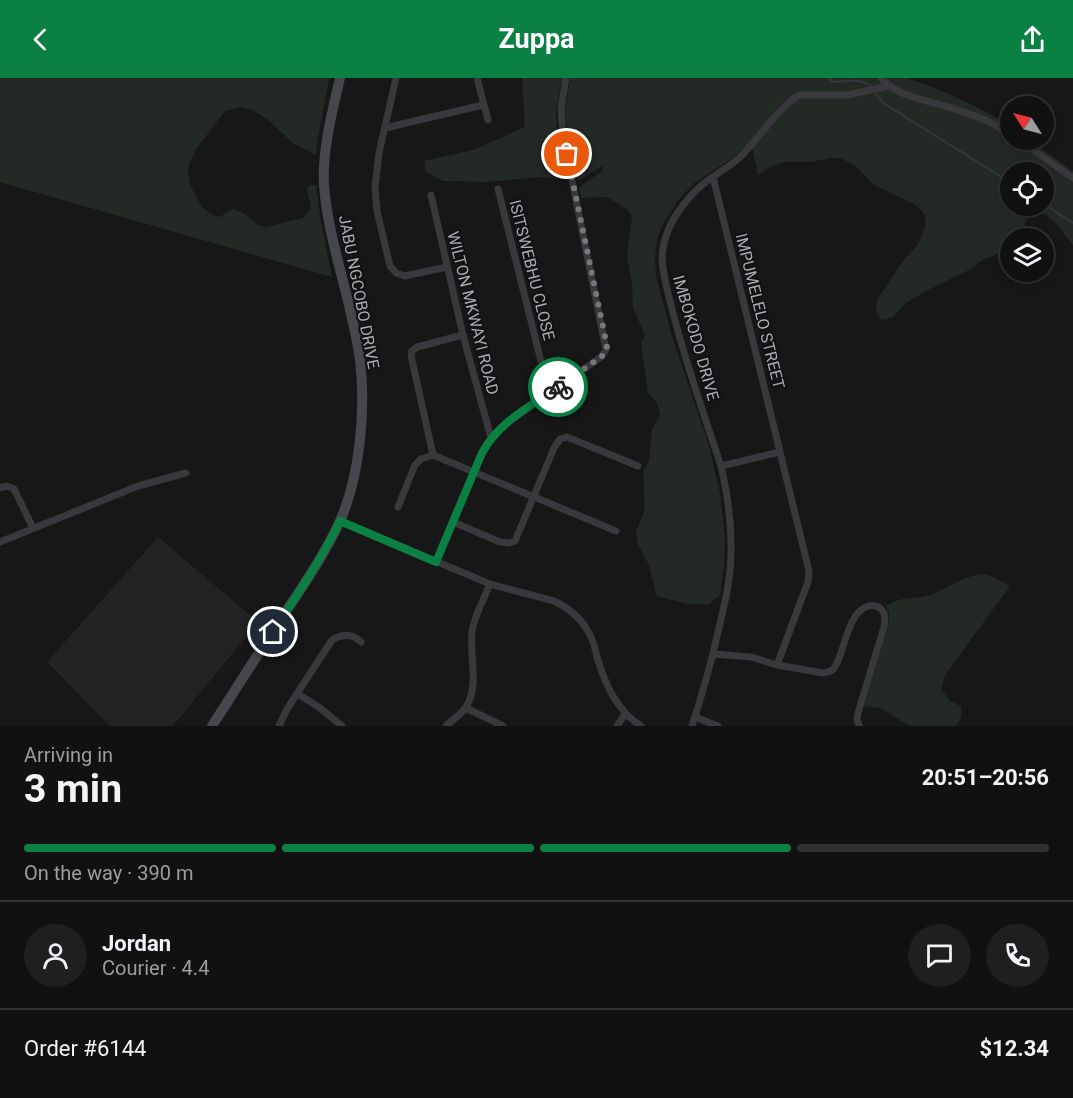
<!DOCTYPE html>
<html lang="en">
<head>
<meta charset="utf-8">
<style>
	body { margin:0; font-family:Roboto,sans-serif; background:#1e1f20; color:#f1f3f6; height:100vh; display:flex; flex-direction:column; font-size:22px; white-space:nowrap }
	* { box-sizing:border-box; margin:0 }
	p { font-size:20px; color:#9c9d9f }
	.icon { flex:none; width:33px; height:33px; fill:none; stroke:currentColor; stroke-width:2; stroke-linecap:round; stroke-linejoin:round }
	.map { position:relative; height:648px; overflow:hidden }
	.side { display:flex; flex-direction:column; background:#111112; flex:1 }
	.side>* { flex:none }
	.needle { width:39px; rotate:306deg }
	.buttons { position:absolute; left:1000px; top:18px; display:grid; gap:12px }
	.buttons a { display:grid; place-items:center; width:54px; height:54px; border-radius:50%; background:#111112; box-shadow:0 3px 9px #0003,0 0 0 2px #303132; font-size:30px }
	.pin { position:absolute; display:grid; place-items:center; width:51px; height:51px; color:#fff; margin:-26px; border:3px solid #fff; border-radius:50%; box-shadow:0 2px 6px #0007 }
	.courier { position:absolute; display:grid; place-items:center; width:60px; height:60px; margin:-30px; border:4px solid #0b8043; border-radius:50%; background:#fff; color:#222; box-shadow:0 2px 8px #0007 }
	.summary em { font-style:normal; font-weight:700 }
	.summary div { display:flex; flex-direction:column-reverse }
	.summary { display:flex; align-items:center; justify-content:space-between; height:102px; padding:0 24px }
	h1 { font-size:39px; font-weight:700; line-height:45px }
	.bar { display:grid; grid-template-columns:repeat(4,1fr); gap:9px 6px; align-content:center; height:72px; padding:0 24px }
	.bar i { height:8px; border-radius:4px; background:#303132 }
	.bar .on { background:#0b8043 }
	.bar p { grid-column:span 4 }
	.line { display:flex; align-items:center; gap:15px; padding:0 24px; border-top:2px solid #303132 }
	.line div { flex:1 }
	.round { display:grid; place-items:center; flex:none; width:63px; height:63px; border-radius:32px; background:#1e1f20 }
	header { display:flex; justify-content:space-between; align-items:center; height:78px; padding:0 24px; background:#0b8043; color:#fff; font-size:27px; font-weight:700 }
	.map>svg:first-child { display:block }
	.built { fill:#232325 }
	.green { fill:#232a25; fill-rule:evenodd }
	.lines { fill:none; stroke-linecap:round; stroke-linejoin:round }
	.stream { stroke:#313840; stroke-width:2 }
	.street { stroke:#38383d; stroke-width:7 }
	.secondary { stroke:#46474d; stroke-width:10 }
	.done { stroke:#77787f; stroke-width:6; stroke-dasharray:0 10.8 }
	.route { stroke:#0b8043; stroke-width:8 }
	.labels { text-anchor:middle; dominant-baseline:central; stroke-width:4.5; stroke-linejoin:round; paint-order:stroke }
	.street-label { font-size:16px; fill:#aaacb7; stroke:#121213 }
</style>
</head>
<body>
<header><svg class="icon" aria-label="back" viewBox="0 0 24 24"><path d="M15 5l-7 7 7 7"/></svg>Zuppa<svg class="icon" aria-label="share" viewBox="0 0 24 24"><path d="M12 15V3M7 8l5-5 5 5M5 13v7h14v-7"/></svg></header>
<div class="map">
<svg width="1073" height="648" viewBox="0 0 1073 648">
	<rect width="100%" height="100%" fill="#171718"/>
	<!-- built -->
	<polygon class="built" points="158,459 258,544 173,648 110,648 47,584"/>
	<!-- green -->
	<g class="green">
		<polygon points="0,0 329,0 318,60 316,77 294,66 269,43 253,32 242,29 225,33 197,70 189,86 188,94 190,107 202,129 212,137 220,139 230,132 234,131 245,136 258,147 266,149 303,140 311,131 307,111 310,107 316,107 321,144 332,199 0,104"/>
		<polygon points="522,0 562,0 556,33 557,49 569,102 540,99 487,104 443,103 426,94 424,83 473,72 525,49"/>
		<path d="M570 0H907C946 13 977 27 1011 49V62H1029L1073 93V167C1061 155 1052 130 1031 136 1023 144 1026 152 1021 160H1011V172L984 181 967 193 930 211 907 224 893 239 882 242 879 239 876 234 877 222 902 184 917 168 926 147 925 138 922 133 914 126 878 109 870 103 855 87 840 80H830L812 84H784L772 88 758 97 753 73 749 65 734 79 693 106 677 124 662 148 657 162 655 179 656 198 672 258 709 368 720 415 725 460 724 489 720 517 709 526H688L656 518 654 506 648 485 638 466 636 455 645 431 643 393 649 383 652 352 660 337 657 325 648 315 641 265 645 258 633 229 632 204 627 179 632 139 627 131 607 119 581 120 579 109 603 93 602 88 578 103 566 45 565 33ZM1011 94H1044V128H1011Z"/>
		<path d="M982 496 991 498 1010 508 945 597 941 611 950 623 961 628C962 636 962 642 955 648H910L880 630 864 628 889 545V534L886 528C890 526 895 523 899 522 910 519 922 521 933 516 950 509 963 498 982 496Z"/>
	</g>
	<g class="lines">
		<!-- stream -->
		<g class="stream">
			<path d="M828 0 833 4C846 3 863 0 872 9"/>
			<polyline points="875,14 883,25 1011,105"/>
			<polyline points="1044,126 1073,145"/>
		</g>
		<!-- street -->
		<g class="street">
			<polyline points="396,0 379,75 375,109 377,133 390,188 396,195 405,198 447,189"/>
			<polyline points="477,0 488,42"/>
			<path d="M881 0C896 17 920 21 941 27 965 34 990 42 1011 56"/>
			<polyline points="385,50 483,27"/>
			<polyline points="1019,62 1073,100"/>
			<polyline points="713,99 809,493 808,504 777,587"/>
			<polyline points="498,111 549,315"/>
			<polyline points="431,117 463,257 491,360"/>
			<polyline points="433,377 412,282 411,274 417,269 463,257"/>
			<polyline points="721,388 780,374"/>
			<polyline points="0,410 7,408 14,411 33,450"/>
			<polyline points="398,429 415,387 421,381 433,377 616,453"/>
			<path d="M340 443 490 506 554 523C567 529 580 539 588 553 593 561 595 570 597 579 605 606 617 633 641 648"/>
			<polyline points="453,444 500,464 509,465 515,463 554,370 560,361 567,359 638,388"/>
			<polyline points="0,464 138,408 186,395"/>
			<polyline points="436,484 482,375 491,360 504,347 601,279 606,272 563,57 561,31 566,0"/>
			<path d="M713 576 751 579 777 587 823 595C828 594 832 594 835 589 845 573 847 535 868 528 873 527 877 527 881 531 886 536 885 542 884 549L858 635 857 641 859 648"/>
			<polyline points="298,616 320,630 342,648"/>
			<polyline points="466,630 503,648"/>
			<polyline points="695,639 718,648"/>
			<path d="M279 648 287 631 332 562C342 556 352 555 361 564"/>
			<path d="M446 648C452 642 462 636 466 629 480 606 469 579 472 554 474 538 484 521 490 506"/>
			<polyline points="617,648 625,636"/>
			<path d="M692 648C702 617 711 586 718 554 725 525 732 496 731 467 731 440 727 414 721 388 704 336 685 284 672 231 668 215 663 198 662 181 662 171 665 160 669 150 676 135 689 118 702 107 714 97 728 90 739 80 760 60 775 33 799 17H848L888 8"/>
		</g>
		<!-- secondary -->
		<path class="secondary" d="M212 648C235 612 258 576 281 541 302 509 324 478 340 443 360 398 366 331 360 282 352 223 329 167 324 108 322 72 332 35 340 0"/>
	</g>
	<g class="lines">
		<!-- done -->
		<polyline class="done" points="558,309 601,279 606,274 607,268 567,76"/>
		<!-- route -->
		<path class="route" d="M273 554C297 517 321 482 340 443L436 484 482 375C498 345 530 328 558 309"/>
	</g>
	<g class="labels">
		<!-- street labels -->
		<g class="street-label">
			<text transform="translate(532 192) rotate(76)">ISITSWEBHU CLOSE</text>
			<text transform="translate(359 214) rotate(79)">JABU NGCOBO DRIVE</text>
			<text transform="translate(760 233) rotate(76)">IMPUMELELO STREET</text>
			<text transform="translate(473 235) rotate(76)">WILTON MKWAYI ROAD</text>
			<text transform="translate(696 260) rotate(74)">IMBOKODO DRIVE</text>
		</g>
	</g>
</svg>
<div class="buttons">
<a><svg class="needle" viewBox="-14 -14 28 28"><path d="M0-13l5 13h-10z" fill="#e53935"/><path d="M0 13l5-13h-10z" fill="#9c9d9f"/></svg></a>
<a><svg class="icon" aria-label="locate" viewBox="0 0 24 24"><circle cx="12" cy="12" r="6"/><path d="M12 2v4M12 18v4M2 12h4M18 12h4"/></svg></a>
<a><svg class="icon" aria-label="layers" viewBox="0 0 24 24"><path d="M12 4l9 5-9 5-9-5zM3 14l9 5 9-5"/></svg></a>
</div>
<div class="pin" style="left:567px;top:76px;background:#ea580c"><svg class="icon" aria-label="bag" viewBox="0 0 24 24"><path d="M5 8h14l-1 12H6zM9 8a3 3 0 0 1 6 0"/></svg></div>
<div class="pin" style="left:273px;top:554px;background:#1f2937"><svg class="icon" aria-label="home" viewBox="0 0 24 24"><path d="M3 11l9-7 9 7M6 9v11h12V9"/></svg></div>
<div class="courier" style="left:558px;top:309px"><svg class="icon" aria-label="bike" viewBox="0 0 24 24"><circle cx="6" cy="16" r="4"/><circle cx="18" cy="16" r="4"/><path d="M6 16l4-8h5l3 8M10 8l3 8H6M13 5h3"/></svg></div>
</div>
<section class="side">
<div class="summary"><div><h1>3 min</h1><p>Arriving in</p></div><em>20:51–20:56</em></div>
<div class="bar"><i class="on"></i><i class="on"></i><i class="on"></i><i></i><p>On the way · 390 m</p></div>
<div class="line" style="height:108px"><a class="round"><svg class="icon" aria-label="person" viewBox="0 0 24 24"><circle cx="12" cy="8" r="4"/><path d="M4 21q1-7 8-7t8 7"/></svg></a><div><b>Jordan</b><p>Courier · 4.4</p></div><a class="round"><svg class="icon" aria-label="chat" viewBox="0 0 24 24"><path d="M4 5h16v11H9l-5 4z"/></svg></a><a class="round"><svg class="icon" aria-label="phone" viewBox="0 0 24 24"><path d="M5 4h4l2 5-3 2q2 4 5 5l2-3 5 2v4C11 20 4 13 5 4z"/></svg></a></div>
<div class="line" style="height:78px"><div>Order #6144</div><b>$12.34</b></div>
</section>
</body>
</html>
